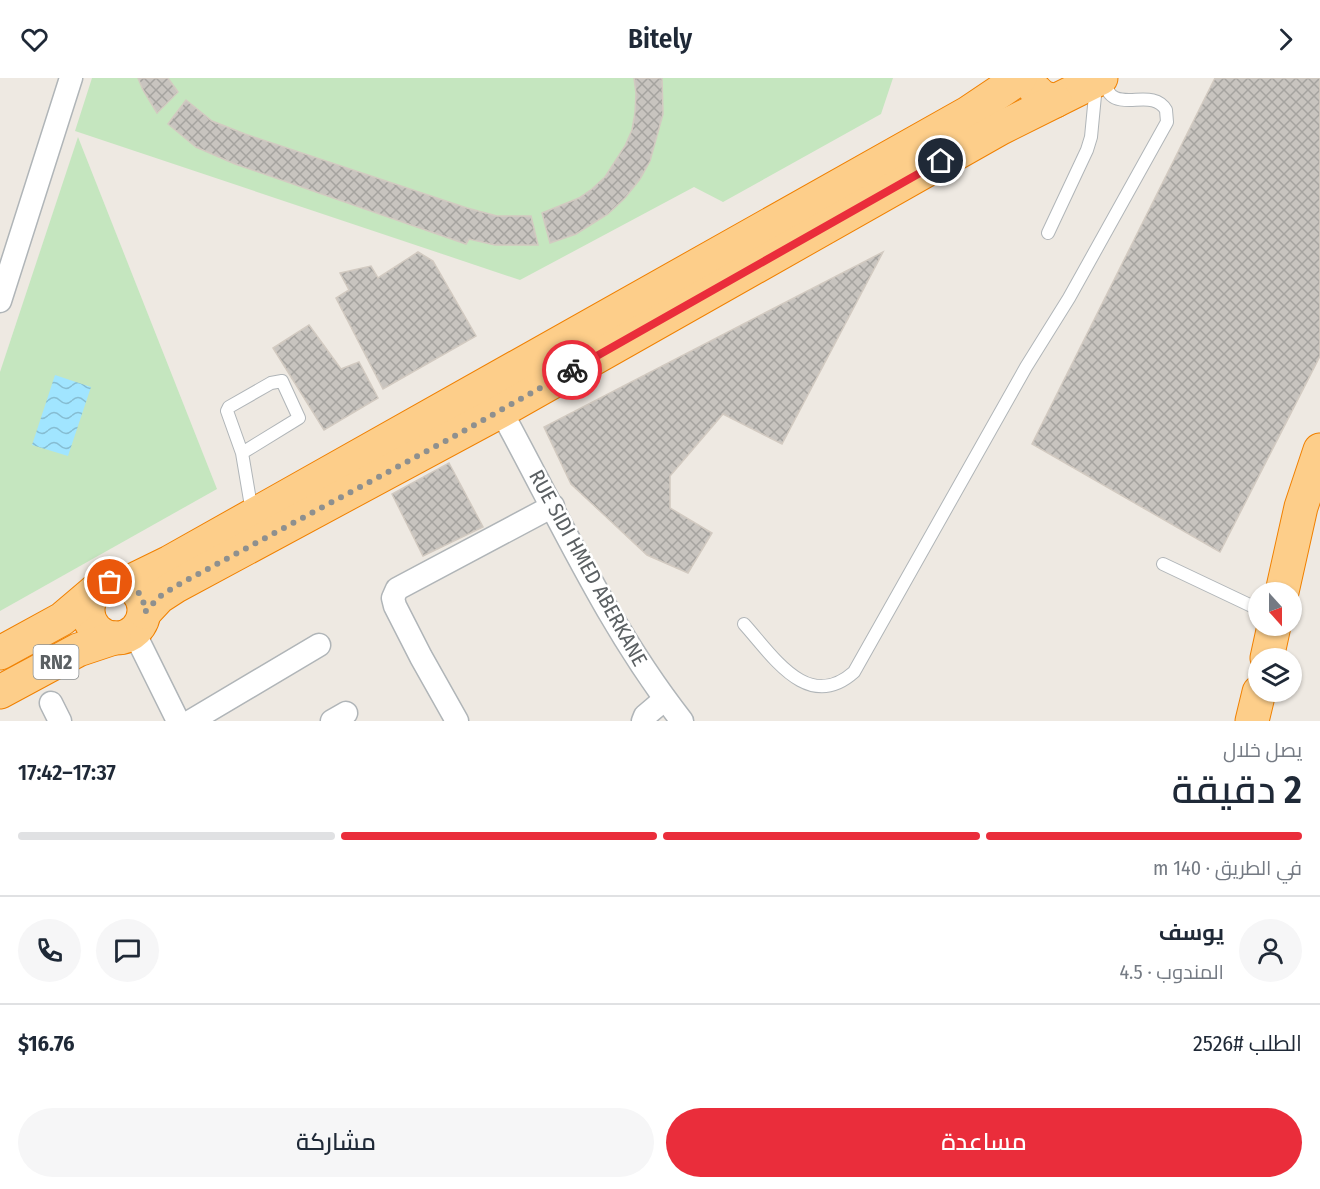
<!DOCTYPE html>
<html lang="ar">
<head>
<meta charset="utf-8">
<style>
	body { margin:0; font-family:"Fira Sans Condensed",Cairo,sans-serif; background:#f6f6f7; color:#1f2937; direction:rtl; height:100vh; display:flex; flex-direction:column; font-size:22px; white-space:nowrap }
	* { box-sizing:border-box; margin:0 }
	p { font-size:20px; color:#747a83 }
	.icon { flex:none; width:33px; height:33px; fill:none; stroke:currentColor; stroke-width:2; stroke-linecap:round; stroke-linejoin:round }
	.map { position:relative; height:643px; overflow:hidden; direction:ltr }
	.side { display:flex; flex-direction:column; background:#fff; flex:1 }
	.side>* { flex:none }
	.needle { width:39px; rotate:159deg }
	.buttons { position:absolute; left:1248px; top:504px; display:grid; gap:12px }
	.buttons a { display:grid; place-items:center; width:54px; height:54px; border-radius:50%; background:#fff; box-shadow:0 2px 4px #0004; font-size:30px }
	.pin { position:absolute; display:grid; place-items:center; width:51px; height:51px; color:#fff; margin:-26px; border:3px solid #fff; border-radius:50%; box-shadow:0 2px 6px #0007 }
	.courier { position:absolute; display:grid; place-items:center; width:60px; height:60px; margin:-30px; border:4px solid #ea2d3b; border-radius:50%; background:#fff; color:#222; box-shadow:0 2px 8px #0007 }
	.summary em { font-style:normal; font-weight:600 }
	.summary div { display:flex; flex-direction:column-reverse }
	.summary { display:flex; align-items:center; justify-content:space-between; height:102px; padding:0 18px }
	h1 { font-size:39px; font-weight:600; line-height:45px }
	.bar { display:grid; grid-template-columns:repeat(4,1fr); gap:9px 6px; align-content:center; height:72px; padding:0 18px }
	.bar i { height:8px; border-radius:4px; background:#e0e1e3 }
	.bar .on { background:#ea2d3b }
	.bar p { grid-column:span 4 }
	.line { display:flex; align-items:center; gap:15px; padding:0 18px; border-top:2px solid #e0e1e3 }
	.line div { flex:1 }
	.round { display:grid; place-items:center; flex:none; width:63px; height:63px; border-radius:32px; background:#f6f6f7 }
	.button { display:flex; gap:12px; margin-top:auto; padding:12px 18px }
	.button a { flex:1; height:69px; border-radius:36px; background:#ea2d3b; color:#fff; font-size:24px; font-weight:600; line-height:69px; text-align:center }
	.button a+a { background:#f6f6f7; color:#1f2937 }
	header { display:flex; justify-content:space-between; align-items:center; height:78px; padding:0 18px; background:#fff; font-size:27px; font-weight:600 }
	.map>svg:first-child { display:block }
	.green { fill:#c5e6bf }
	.water { fill:url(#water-waves) }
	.building { fill:url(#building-cross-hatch); stroke:#d2cac1; stroke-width:1.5 }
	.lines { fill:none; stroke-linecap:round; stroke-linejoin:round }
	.lane-casing { stroke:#b0b5b8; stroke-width:14 }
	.street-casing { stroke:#b0b5b8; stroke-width:25 }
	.highway-casing { stroke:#f08000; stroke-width:35 }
	.lane { stroke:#fff; stroke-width:12 }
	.street { stroke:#fff; stroke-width:22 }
	.highway { stroke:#fdce8a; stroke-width:33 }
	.done { stroke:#8e908f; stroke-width:6; stroke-dasharray:0 10.8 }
	.route { stroke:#ea2d3b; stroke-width:8 }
	.labels { text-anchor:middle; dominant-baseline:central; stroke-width:5; stroke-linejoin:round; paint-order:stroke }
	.shield { fill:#fff; stroke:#8c9092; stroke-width:1.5 }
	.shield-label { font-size:20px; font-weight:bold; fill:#5b6063 }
	.street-label { font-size:21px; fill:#5b6063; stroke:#fff }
</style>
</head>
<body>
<header><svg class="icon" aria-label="forward" viewBox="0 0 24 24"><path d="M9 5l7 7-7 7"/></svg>Bitely<svg class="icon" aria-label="heart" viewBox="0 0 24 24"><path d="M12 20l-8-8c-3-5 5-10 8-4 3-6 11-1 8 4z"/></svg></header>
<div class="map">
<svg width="1320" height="643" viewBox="0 0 1320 643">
	<defs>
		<pattern id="water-waves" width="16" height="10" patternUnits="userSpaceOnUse" patternTransform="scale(1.5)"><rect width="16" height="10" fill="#a1e5ff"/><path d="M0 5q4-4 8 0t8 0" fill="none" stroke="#86bdd2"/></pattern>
		<pattern id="building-cross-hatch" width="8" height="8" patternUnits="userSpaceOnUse" patternTransform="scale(1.5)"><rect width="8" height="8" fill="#c8c4bf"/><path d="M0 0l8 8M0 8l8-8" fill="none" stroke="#a5a39f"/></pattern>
	</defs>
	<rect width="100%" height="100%" fill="#eee9e2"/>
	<!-- green -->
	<g class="green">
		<polygon points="92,0 893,0 881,36 723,124 694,109 520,202 75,53"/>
		<polygon points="78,59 217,411 0,533 0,294"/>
	</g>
	<!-- water -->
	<polygon class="water" points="55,297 91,309 68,378 32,367"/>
	<!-- building -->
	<g class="building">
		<polygon points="138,0 168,0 178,14 157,35 143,12"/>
		<polygon points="634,0 662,0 663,36 650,83 640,101 625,120 608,136 576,156 550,165 542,135 579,120 592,111 605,99 625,68 632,52 635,35 636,15"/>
		<polygon points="1215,0 1320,0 1320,278 1220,474 1032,366"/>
		<polygon points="186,22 212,43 245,56 467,130 497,138 531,138 538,167 495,167 469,161 466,166 235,86 196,69 168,46"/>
		<polygon points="418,174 433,183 476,258 383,311 336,220 349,212 340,195 371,188 378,200"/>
		<polygon points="883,174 782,366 723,336 670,398 670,430 712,455 688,495 647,477 571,406 544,349"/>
		<polygon points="309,247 341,291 359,284 378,320 324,352 273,270"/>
		<polygon points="449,385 483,449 423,478 392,416"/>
	</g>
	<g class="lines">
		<!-- lane casing -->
		<g class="lane-casing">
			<g id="lane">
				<polyline points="1048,155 1087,72 1091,59 1096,7"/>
				<polyline points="242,375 299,340 282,303 271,305 229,329 227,333 242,375 252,434"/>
				<polyline points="1163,486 1258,531"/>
				<path d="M744 546C773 578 808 635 854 594L1026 289 1069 220 1167 44 1166 32C1151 6 1109 42 1104 0"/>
			</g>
		</g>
		<!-- street casing -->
		<g class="street-casing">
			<g id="street">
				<polyline points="0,223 71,0"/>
				<path d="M501 333C558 437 608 549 682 643"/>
				<polyline points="134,554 178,643"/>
				<polyline points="51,625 60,643"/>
				<polyline points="191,643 319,567"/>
				<polyline points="332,643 346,635"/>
				<polyline points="457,643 421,579 395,528 393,520 397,511 553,428"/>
				<polyline points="643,643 645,638 665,621"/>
			</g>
		</g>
		<!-- highway casing -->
		<g class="highway-casing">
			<g id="highway">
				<polyline points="1036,13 1042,19 1055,23 1101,0"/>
				<circle cx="116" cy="532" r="28"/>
				<polyline points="127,505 170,484 968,35 1020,0"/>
				<polyline points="1282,514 1301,429 1320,372"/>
				<polyline points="145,534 159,519 176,508 501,333 1001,50 1055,23"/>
				<polyline points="0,575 62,541 95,513"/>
				<polyline points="1267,580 1274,548"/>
				<polyline points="0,614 78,572 114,560"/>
				<polyline points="1252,643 1259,614"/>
			</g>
		</g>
		<!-- lane -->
		<use href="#lane" class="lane"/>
		<!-- street -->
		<use href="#street" class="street"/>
		<!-- highway -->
		<use href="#highway" class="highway"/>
	</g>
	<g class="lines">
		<!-- done -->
		<path class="done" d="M110 504C130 501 144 514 145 534L159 519 176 508 453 359 572 292"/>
		<!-- route -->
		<polyline class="route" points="572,292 941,83"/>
	</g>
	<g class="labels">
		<!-- shield labels -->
		<rect class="shield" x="33.5" y="567" width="45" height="34" rx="4.5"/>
		<g class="shield-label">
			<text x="56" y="584">RN2</text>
		</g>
		<!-- street labels -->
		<g class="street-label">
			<text transform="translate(588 490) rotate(61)">RUE SIDI HMED ABERKANE</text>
		</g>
	</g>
</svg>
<div class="buttons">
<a><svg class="needle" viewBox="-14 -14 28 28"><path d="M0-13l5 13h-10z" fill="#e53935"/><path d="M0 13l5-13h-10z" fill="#747a83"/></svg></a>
<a><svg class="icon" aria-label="layers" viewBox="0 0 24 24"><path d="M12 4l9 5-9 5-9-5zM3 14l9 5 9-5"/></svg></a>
</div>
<div class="pin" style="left:110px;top:504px;background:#ea580c"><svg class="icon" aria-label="bag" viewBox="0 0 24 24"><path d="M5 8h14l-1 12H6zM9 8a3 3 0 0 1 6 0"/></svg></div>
<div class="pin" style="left:941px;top:83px;background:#1f2937"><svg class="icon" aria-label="home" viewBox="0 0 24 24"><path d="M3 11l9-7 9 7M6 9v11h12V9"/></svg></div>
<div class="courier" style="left:572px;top:292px"><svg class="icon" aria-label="bike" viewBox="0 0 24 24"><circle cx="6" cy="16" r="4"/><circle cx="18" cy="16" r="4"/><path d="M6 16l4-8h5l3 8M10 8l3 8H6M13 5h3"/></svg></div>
</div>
<section class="side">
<div class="summary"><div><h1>2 دقيقة</h1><p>يصل خلال</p></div><em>17:37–17:42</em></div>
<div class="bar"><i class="on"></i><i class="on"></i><i class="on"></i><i></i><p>في الطريق · 140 m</p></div>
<div class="line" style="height:108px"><a class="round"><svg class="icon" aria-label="person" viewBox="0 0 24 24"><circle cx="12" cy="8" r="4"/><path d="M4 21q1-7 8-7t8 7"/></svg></a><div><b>يوسف</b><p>المندوب · 4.5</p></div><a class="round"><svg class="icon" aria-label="chat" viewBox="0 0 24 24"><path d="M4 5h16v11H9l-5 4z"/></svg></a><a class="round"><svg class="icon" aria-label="phone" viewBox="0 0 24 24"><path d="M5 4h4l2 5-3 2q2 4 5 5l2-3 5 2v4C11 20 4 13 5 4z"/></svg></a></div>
<div class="line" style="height:78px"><div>الطلب #2526</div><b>$16.76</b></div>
<div class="button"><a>مساعدة</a><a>مشاركة</a></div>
</section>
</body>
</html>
